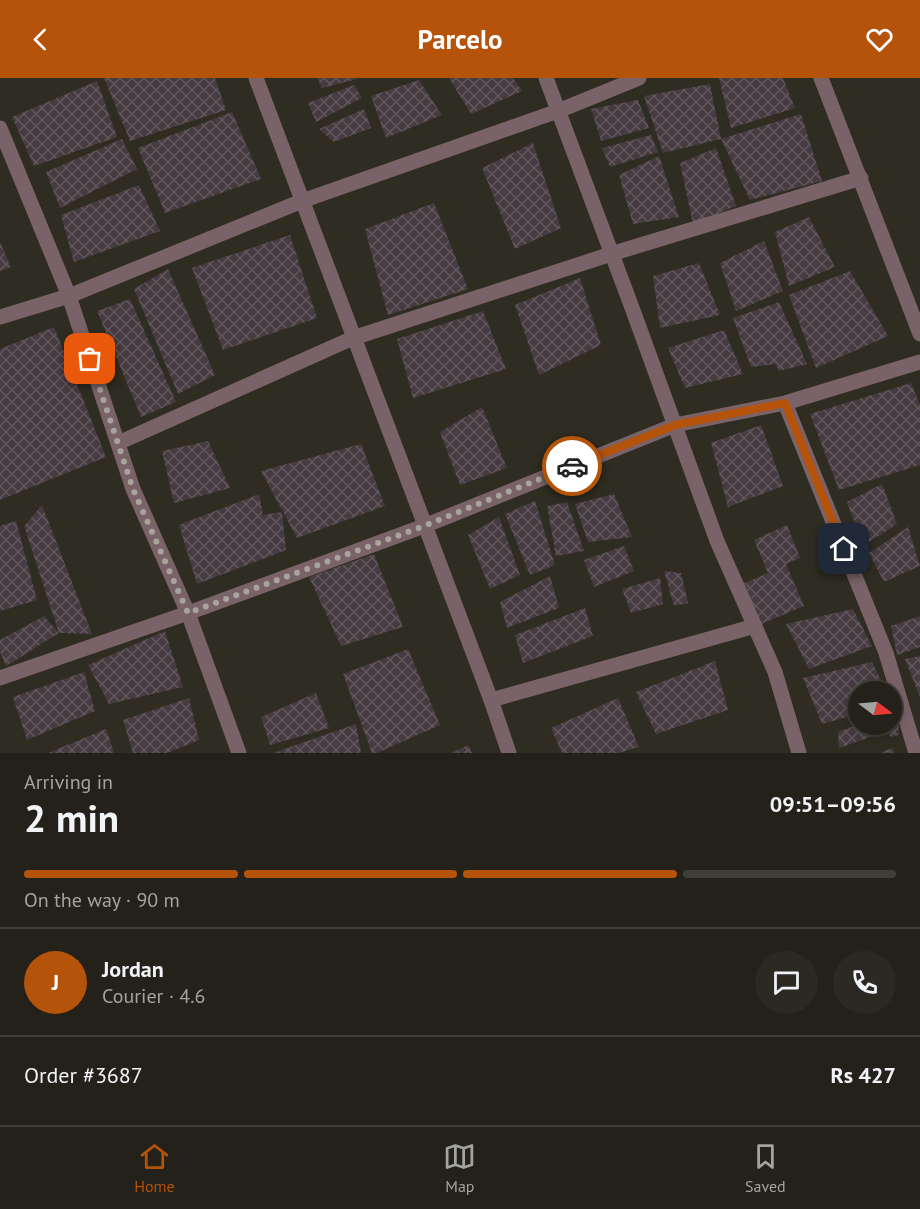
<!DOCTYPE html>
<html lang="en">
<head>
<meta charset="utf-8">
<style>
	body { margin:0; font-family:"PT Sans",sans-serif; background:#2b2922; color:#f1f3f6; height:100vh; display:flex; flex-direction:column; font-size:22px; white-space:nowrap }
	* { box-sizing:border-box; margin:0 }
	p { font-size:20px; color:#a3a3a2 }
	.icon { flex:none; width:33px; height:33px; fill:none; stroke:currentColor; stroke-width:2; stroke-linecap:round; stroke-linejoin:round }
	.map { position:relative; height:675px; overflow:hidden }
	.drawer { display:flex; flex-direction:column; background:#232119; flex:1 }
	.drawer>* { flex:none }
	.needle { width:39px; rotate:106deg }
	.fabs { position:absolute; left:848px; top:603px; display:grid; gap:12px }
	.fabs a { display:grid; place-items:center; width:54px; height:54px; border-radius:50%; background:#232119; box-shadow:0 3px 15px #0003,0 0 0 2px #403e38; font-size:30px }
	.pin { position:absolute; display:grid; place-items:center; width:51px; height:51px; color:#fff; margin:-26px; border-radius:12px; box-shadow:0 3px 9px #0006 }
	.courier { position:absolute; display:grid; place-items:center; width:60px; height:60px; margin:-30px; border:4px solid #b45309; border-radius:50%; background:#fff; color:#222; box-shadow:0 2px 8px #0007 }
	.headline em { font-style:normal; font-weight:800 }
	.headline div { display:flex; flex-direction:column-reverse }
	.headline { display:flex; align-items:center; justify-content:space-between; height:102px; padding:0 24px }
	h1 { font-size:39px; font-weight:800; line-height:45px }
	.bar { display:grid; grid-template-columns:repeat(4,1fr); gap:9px 6px; align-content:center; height:72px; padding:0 24px }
	.bar i { height:8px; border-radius:4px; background:#403e38 }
	.bar .selected { background:#b45309 }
	.bar p { grid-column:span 4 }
	.line { display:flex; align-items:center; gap:15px; padding:0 24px; border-top:2px solid #403e38 }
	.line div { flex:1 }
	.round { display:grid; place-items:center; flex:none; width:63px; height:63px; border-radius:32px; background:#2b2922 }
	header { display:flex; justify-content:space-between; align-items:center; height:78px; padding:0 24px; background:#b45309; color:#fff; font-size:27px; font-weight:800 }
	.tabs { display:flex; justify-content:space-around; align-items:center; height:84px; border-top:2px solid #403e38; background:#232119; font-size:16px; color:#a3a3a2 }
	.tabs a { display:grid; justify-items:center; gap:3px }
	.tabs .selected { color:#b45309 }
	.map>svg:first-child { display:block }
	.building { fill:url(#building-cross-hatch) }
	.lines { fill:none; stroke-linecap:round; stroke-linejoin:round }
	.street { stroke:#7a6368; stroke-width:15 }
	.done { stroke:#a7a49c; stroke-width:6; stroke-dasharray:0 10.8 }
	.route { stroke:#b45309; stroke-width:8 }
</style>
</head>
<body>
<header><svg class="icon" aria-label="back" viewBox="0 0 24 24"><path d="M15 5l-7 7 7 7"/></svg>Parcelo<svg class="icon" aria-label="heart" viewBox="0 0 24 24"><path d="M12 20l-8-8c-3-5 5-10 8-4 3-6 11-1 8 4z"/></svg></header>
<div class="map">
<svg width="920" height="675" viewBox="0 0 920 675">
	<defs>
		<pattern id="building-cross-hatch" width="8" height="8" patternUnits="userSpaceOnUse" patternTransform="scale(1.5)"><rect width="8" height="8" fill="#463b41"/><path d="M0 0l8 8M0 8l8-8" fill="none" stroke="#61575c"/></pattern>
	</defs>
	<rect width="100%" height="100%" fill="#2f2c21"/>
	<!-- building -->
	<g class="building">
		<polygon points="104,0 215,0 226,32 130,63"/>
		<polygon points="317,0 357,0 357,1 322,10"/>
		<polygon points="449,0 513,0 522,13 471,36"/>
		<polygon points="719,0 783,0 795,30 731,50"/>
		<polygon points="419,2 442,37 386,60 371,18"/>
		<polygon points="97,3 117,59 34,88 12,39"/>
		<polygon points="710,6 721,61 663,75 644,18"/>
		<polygon points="354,7 362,20 316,44 308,25"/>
		<polygon points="638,22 649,50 601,63 591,31"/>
		<polygon points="364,31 371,50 334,64 319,51"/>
		<polygon points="232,34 261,101 165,135 138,70"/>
		<polygon points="801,36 822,103 750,122 721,61"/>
		<polygon points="651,57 658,74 610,89 602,70"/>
		<polygon points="122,61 137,91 60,130 46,94"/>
		<polygon points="533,65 561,150 515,171 482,90"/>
		<polygon points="716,70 736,128 693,146 680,85"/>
		<polygon points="659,78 679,139 633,146 619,97"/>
		<polygon points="139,107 160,153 74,184 61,137"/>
		<polygon points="434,125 468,211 388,237 365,151"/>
		<polygon points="809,139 835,189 789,208 775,154"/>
		<polygon points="290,157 317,240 223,272 192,190"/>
		<polygon points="764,163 783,213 736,233 720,185"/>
		<polygon points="0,164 11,189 0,193"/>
		<polygon points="699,185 720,237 660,250 653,198"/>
		<polygon points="168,191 215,297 178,316 134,211"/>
		<polygon points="850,193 888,258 816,290 789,217"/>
		<polygon points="580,200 601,267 539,297 515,227"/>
		<polygon points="130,221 176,324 141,339 97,233"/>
		<polygon points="779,224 807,286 779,293 775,286 751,289 733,240"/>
		<polygon points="483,233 506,291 413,320 397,261"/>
		<polygon points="54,249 106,379 0,422 0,271"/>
		<polygon points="724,252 743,296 685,310 668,270"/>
		<polygon points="911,305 920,327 920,387 839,412 810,336"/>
		<polygon points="482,329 507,390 460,407 440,354"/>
		<polygon points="761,347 783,408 728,429 711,365"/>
		<polygon points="208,363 230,410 174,425 162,373"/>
		<polygon points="361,366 385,428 297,460 261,393"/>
		<polygon points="882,406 897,446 863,468 847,424"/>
		<polygon points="259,416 263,437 282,434 286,472 197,506 179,447"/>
		<polygon points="614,416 632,459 588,464 575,426"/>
		<polygon points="535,423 555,487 530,497 505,436"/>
		<polygon points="567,424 584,473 556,478 547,428"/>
		<polygon points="42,427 92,556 59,555 6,588 0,574 0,562 44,538 59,555 24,448"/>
		<polygon points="499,439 520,497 490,511 468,457"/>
		<polygon points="16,443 37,522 0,533 0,448"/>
		<polygon points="787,447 800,480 786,486 804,528 759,547 742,506 768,495 754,462"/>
		<polygon points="908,449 920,488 884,504 869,475"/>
		<polygon points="624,468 634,493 594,509 584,482"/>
		<polygon points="374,476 403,549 341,568 309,499"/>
		<polygon points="664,493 681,495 688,525 674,528"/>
		<polygon points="550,498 559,530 507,550 500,524"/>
		<polygon points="660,500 663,526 631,535 622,511"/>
		<polygon points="585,530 593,558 523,585 515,557"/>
		<polygon points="853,531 872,568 809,591 786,546"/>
		<polygon points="920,538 920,569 897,577 891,548"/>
		<polygon points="165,553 183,609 109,626 88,587"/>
		<polygon points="408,571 440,647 377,675 372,675 343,596"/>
		<polygon points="920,578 920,619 905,581"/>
		<polygon points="715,583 728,632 656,656 636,614"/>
		<polygon points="872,584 887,614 858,614 858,636 822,646 803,600"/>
		<polygon points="84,594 95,633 27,662 13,619"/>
		<polygon points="316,615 329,650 270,667 261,639"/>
		<polygon points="189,620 199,662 167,675 133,675 123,642"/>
		<polygon points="618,620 639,669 619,675 562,675 551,650"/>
		<polygon points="898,635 899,657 890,659 887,646 891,646 891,638"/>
		<polygon points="356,646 361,675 273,675"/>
		<polygon points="860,646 880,646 882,655 839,670 838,654"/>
		<polygon points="106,651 114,675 48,675"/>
		<polygon points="468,667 472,675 452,675"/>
		<polygon points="892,670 895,675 880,675"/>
	</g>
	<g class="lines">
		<!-- street -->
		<g class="street">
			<polyline points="256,0 491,622 509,675"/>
			<polyline points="546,0 631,227 717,463 775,594 799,675"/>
			<polyline points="821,0 920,256"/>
			<polyline points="0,50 69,218 133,411 188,535 239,675"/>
			<polyline points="0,239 69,218 302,123 558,33 639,0"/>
			<polyline points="785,325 886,575 916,675"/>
			<polyline points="118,365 353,260 611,176 861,100"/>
			<polyline points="0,600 188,535 424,448 675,347 785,325 920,284"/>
			<polyline points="491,622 755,548"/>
		</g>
	</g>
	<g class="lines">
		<!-- done -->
		<polyline class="done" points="90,281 133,411 188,535 424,448 572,388"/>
		<!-- route -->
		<polyline class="route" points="572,388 675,347 785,325 844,471"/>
	</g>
</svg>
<div class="fabs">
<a><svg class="needle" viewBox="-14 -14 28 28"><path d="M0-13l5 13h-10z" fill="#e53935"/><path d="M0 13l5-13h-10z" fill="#a3a3a2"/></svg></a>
</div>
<div class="pin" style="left:90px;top:281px;background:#ea580c"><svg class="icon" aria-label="bag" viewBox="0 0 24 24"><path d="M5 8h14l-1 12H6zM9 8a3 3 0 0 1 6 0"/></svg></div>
<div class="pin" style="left:844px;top:471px;background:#1f2937"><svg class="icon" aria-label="home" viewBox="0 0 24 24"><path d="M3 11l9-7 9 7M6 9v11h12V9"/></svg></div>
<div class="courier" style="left:572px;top:388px"><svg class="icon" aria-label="car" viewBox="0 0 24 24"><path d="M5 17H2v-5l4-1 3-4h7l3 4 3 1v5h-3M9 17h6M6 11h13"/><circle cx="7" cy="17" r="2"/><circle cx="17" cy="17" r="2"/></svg></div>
</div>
<section class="drawer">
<div class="headline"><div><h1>2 min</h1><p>Arriving in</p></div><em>09:51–09:56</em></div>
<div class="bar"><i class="selected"></i><i class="selected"></i><i class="selected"></i><i></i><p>On the way · 90 m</p></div>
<div class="line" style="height:108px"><b class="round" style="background:#b45309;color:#fff">J</b><div><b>Jordan</b><p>Courier · 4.6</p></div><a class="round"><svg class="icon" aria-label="chat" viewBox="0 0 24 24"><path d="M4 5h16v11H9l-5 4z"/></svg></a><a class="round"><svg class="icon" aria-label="phone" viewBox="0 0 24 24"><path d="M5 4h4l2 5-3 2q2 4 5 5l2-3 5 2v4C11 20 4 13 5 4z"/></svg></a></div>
<div class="line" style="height:78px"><div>Order #3687</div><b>Rs 427</b></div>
</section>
<nav class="tabs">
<a class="selected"><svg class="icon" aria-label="home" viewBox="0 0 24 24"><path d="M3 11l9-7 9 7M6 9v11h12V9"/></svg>Home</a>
<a><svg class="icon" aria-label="map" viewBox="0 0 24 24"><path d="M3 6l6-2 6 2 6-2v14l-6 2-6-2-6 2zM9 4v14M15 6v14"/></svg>Map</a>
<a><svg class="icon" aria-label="saved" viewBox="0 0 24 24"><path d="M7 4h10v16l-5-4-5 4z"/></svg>Saved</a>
</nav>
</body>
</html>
